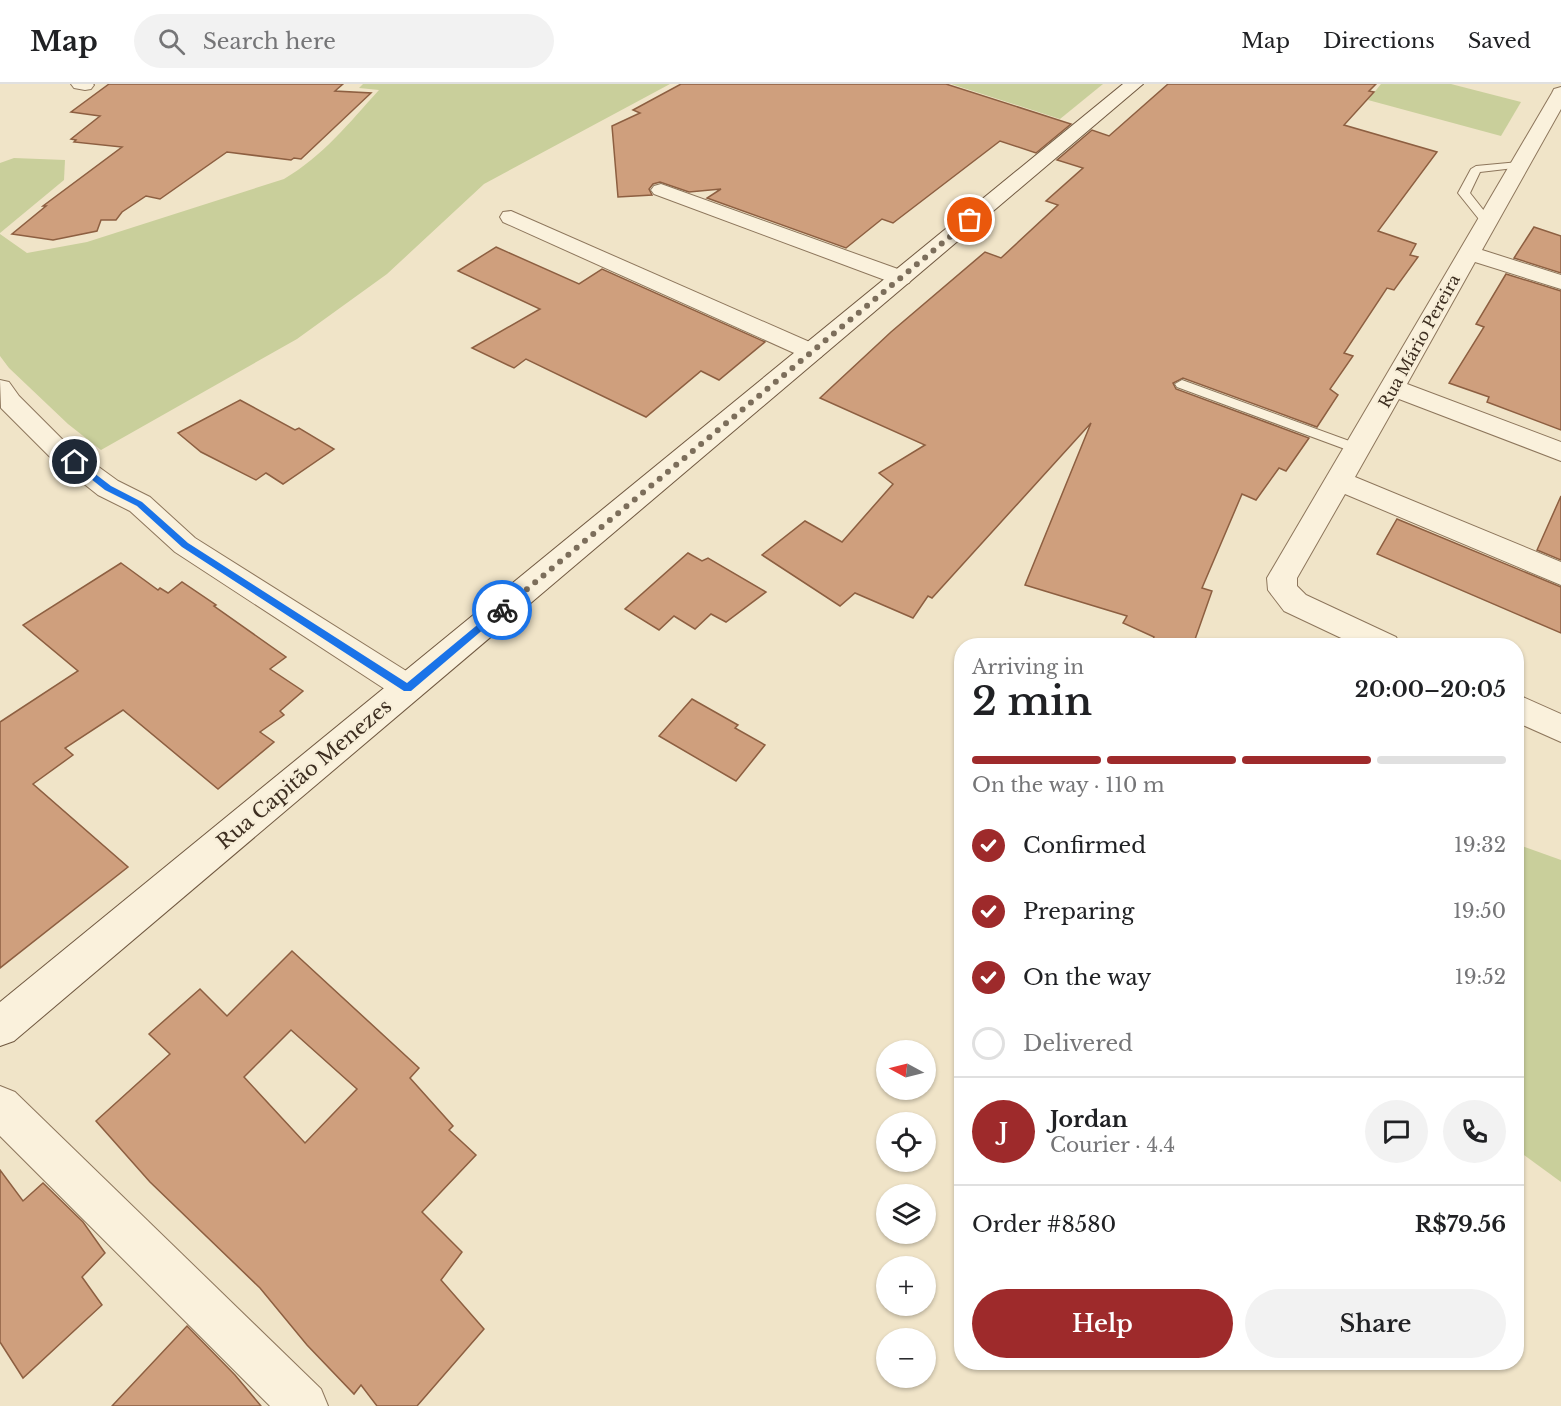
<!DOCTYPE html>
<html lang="en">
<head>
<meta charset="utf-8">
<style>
	body { margin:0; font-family:"Libre Baskerville",serif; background:#f2f2f2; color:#202124; height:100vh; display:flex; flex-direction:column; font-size:22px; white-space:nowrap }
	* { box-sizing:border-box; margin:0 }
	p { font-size:20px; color:#757577 }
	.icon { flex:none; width:33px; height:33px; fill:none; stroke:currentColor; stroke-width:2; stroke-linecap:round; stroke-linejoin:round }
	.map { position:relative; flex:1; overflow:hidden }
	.drawer { position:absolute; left:954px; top:554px; width:570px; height:732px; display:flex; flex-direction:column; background:#fff; border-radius:24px; box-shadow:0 2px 4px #0004 }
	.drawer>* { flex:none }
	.needle { width:39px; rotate:277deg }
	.controls { position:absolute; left:876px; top:956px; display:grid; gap:12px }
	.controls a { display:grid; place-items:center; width:60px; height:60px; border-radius:50%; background:#fff; box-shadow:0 2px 4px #0004; font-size:30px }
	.pin { position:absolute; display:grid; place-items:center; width:51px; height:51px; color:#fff; margin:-26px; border:3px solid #fff; border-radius:50%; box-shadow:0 2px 6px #0007 }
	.courier { position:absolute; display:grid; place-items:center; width:60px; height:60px; margin:-30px; border:4px solid #1a73e8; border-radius:50%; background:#fff; color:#222; box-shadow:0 2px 8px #0007 }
	.overview em { font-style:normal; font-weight:600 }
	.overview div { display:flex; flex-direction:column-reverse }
	.overview { display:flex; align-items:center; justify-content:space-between; height:102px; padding:0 18px }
	h1 { font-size:39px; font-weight:600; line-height:45px }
	.bar { display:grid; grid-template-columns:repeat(4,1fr); gap:9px 6px; align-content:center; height:72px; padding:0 18px }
	.bar i { height:8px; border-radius:4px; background:#e0e0e0 }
	.bar .selected { background:#9e2a2b }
	.bar p { grid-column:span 4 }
	.line { display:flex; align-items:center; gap:15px; padding:0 18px; border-top:2px solid #e0e0e0 }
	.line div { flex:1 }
	.round { display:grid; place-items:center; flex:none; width:63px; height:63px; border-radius:32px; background:#f2f2f2 }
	ol { padding:0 18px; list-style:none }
	li { display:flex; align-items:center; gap:18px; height:66px }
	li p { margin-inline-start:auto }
	li .icon { padding:6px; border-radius:50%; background:#9e2a2b; color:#fff; stroke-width:4 }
	li:last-child { color:#757577 }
	li i { width:33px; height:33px; border:3px solid #e0e0e0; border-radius:50% }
	.button { display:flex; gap:12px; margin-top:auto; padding:12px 18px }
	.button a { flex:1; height:69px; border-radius:36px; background:#9e2a2b; color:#fff; font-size:24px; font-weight:600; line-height:69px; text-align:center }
	.button a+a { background:#f2f2f2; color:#202124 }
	header { display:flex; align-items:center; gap:36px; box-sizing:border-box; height:84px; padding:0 30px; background:#fff; border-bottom:2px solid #e0e0e0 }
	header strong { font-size:28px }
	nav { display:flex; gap:33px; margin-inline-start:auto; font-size:21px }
	.search { width:420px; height:54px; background:#f2f2f2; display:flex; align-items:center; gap:15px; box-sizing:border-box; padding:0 21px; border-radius:33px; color:#757577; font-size:22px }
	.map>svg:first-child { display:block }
	.green { fill:#c9cf9b }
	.building { fill:#cf9f7d; stroke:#8d5f41; stroke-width:1.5; fill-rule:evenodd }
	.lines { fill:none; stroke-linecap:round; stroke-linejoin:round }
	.lane-casing { stroke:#8d765c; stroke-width:2 }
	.street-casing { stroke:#8d765c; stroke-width:2 }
	.secondary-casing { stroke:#6f573f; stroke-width:2 }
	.lane { fill:#faf1dc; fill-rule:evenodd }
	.street { fill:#faf1dc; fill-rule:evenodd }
	.secondary { fill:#faf1dc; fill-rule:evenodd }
	.route { fill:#1a73e8 }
	.done { stroke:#7c6e5b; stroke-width:6; stroke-dasharray:0 10.8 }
	.labels { text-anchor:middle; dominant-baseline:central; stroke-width:4.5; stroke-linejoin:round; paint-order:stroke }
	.far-street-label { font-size:16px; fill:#3d2e20; stroke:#f7eed8 }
	.street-label { font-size:20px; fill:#3d2e20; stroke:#f7eed8 }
</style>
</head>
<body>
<header>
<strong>Map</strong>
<div class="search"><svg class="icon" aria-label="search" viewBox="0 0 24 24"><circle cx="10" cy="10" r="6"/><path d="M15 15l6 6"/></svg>Search here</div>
<nav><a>Map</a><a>Directions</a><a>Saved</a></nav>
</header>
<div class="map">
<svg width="1561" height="1322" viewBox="0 0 1561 1322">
	<rect width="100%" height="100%" fill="#f0e4c8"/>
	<!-- green -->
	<g class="green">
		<path d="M363 0H670L484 100 387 190 297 255 101 366 68 340 9 284 0 272V150L27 169 87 158 284 95C323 72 349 39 379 6L359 4Z"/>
		<polygon points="951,0 1103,0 1060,35"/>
		<polygon points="1381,0 1451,0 1521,18 1501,52 1368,16"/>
		<polygon points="14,74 65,76 64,96 0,149 0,79"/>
		<polygon points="1516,760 1561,776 1561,1098 1517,1066"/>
	</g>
	<!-- building -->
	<g class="building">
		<polygon points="109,0 343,0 335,7 371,9 301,75 294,74 291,76 227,68 160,115 146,112 122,128 116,136 101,136 97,147 53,156 12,150 46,122 43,122 122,63 74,58 76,56 71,55 100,32 71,28"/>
		<polygon points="681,0 946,0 1071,40 1036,69 1000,57 893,139 882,135 846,164 707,114 721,105 689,108 660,98 653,100 649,105 652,111 618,113 612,42 640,29 633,26"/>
		<polygon points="1168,0 1376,0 1369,7 1374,8 1344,41 1437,68 1378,147 1416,160 1410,171 1418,173 1394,206 1387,204 1344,269 1353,272 1330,305 1338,311 1317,343 1183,294 1173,299 1176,305 1309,354 1286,387 1279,384 1256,416 1242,410 1202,504 1212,507 1193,561 1151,561 1154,553 1123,539 1127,532 1025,501 1091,339 932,514 928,512 913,534 855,509 840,522 762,471 805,437 842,458 893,400 879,389 925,361 820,314 891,248 985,168 1001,174 1058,121 1046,117 1083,84 1057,76 1092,46 1109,52"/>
		<polygon points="1534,143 1561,152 1561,189 1514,174"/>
		<polygon points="496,163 579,200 602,185 765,258 719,296 701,287 646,333 526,275 514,284 472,264 540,225 458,187"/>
		<polygon points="1506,190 1561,207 1561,346 1487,318 1489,313 1449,299 1484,243 1476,240"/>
		<polygon points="240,316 295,346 299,344 334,365 283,400 266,389 256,396 201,368 178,349"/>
		<polygon points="1561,412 1561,476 1537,466"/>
		<polygon points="1397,435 1561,503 1561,549 1377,470"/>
		<polygon points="688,469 702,477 708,474 766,508 726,538 711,530 695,545 674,532 659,546 625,525"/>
		<polygon points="121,479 158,506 160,504 168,509 182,498 216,521 214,522 286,573 270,585 303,607 280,627 284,631 260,648 274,658 218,705 123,626 65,664 73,671 33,700 128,783 0,884 0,638 78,587 23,541"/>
		<polygon points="692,615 738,641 735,644 765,661 736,697 659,652"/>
		<path d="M292 867 419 984 410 994 453 1042 449 1046 476 1071 422 1128 462 1168 441 1196 484 1245 417 1322H377L361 1301 354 1310 307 1261 260 1204 150 1098 96 1037 170 970 149 950 200 905 227 932ZM291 946 357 1005 305 1059 244 993Z"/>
		<polygon points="0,1086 23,1117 43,1099 83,1138 105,1169 82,1193 102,1221 23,1294 0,1258"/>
		<polygon points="187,1242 235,1291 261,1322 112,1322"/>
	</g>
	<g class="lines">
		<!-- lane casing -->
		<g class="lane-casing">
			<g id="lane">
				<polygon points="1519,78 1523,79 1523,83 1480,88 1470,109 1492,137 1490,139 1482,139 1458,109 1471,85 1476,82"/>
				<polygon points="1182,296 1363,362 1365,365 1363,368 1353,368 1177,303 1175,300"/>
			</g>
		</g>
		<!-- street casing -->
		<g class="street-casing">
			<g id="street">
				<polygon points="71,0 93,0 94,1 91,5 85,6 74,4"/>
				<polygon points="1561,3 1561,25 1482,166 1561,191 1561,205 1475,178 1407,300 1561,358 1561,377 1399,315 1355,393 1561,478 1561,501 1345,410 1297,494 1297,502 1306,511 1396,553 1400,561 1356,561 1284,527 1268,506 1267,494 1552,9 1554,5"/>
				<polygon points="661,100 909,189 912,194 909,199 901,201 893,199 654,110 651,106 654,102"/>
				<polygon points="511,127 821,263 824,268 821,273 812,275 803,273 503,138 500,133 503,128"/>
				<polygon points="0,296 9,298 19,312 67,360 118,397 150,413 195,454 419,595 424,604 419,613 408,617 397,613 175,468 130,427 98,411 49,372 1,324"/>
				<polygon points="1516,610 1561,630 1561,658 1516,638"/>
				<polygon points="0,1002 15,1008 321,1305 328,1322 270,1322 0,1052"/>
			</g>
		</g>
		<!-- secondary casing -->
		<g class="secondary-casing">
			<polygon id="secondary" points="1123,0 1143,0 14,957 0,962 0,918"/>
		</g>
		<!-- lane -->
		<use href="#lane" class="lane"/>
		<!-- street -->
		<use href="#street" class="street"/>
		<!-- secondary -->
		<use href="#secondary" class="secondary"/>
	</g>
	<!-- route -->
	<polygon class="route" points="72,376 77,376 111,402 142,418 188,459 407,599 499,523 502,522 506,526 411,607 404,607 182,463 137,422 105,406 72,380"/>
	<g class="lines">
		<!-- done -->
		<polyline class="done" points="502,526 970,136"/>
	</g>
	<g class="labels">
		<!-- far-street labels -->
		<g class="far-street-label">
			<text transform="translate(1419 257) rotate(-61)">Rua Mário Pereira</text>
		</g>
		<!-- street labels -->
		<g class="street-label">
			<text transform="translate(304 690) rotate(-40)">Rua Capitão Menezes</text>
		</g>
	</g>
</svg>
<div class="controls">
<a><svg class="needle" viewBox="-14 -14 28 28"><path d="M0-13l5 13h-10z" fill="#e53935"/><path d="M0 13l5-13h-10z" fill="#757577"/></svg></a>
<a><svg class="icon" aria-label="locate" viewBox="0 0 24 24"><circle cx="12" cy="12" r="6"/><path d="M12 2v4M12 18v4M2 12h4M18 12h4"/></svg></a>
<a><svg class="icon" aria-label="layers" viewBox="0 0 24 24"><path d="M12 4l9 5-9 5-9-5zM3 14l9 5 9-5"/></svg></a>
<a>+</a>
<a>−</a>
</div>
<div class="pin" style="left:970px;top:136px;background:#ea580c"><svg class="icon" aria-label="bag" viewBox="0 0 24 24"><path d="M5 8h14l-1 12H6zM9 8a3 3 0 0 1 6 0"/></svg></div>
<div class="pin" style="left:75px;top:378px;background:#1f2937"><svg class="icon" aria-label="home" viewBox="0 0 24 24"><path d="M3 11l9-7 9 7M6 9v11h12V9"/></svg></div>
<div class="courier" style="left:502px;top:526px"><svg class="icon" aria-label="bike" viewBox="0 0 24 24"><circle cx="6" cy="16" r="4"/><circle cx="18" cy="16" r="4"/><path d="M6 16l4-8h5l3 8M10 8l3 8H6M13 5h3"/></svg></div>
<section class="drawer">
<div class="overview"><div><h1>2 min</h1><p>Arriving in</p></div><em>20:00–20:05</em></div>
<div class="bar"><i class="selected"></i><i class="selected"></i><i class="selected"></i><i></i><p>On the way · 110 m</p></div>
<ol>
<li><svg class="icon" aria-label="check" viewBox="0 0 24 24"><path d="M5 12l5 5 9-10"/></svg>Confirmed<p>19:32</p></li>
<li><svg class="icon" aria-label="check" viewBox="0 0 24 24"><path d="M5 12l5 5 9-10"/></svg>Preparing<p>19:50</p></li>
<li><svg class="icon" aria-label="check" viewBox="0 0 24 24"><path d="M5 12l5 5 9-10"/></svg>On the way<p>19:52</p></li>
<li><i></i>Delivered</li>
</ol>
<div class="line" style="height:108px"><b class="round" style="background:#9e2a2b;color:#fff">J</b><div><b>Jordan</b><p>Courier · 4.4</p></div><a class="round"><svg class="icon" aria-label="chat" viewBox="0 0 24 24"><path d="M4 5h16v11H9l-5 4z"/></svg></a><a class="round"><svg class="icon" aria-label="phone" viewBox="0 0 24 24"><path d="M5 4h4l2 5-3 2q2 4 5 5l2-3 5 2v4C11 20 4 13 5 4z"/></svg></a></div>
<div class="line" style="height:78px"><div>Order #8580</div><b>R$79.56</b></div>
<div class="button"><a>Help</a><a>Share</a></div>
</section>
</div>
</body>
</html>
